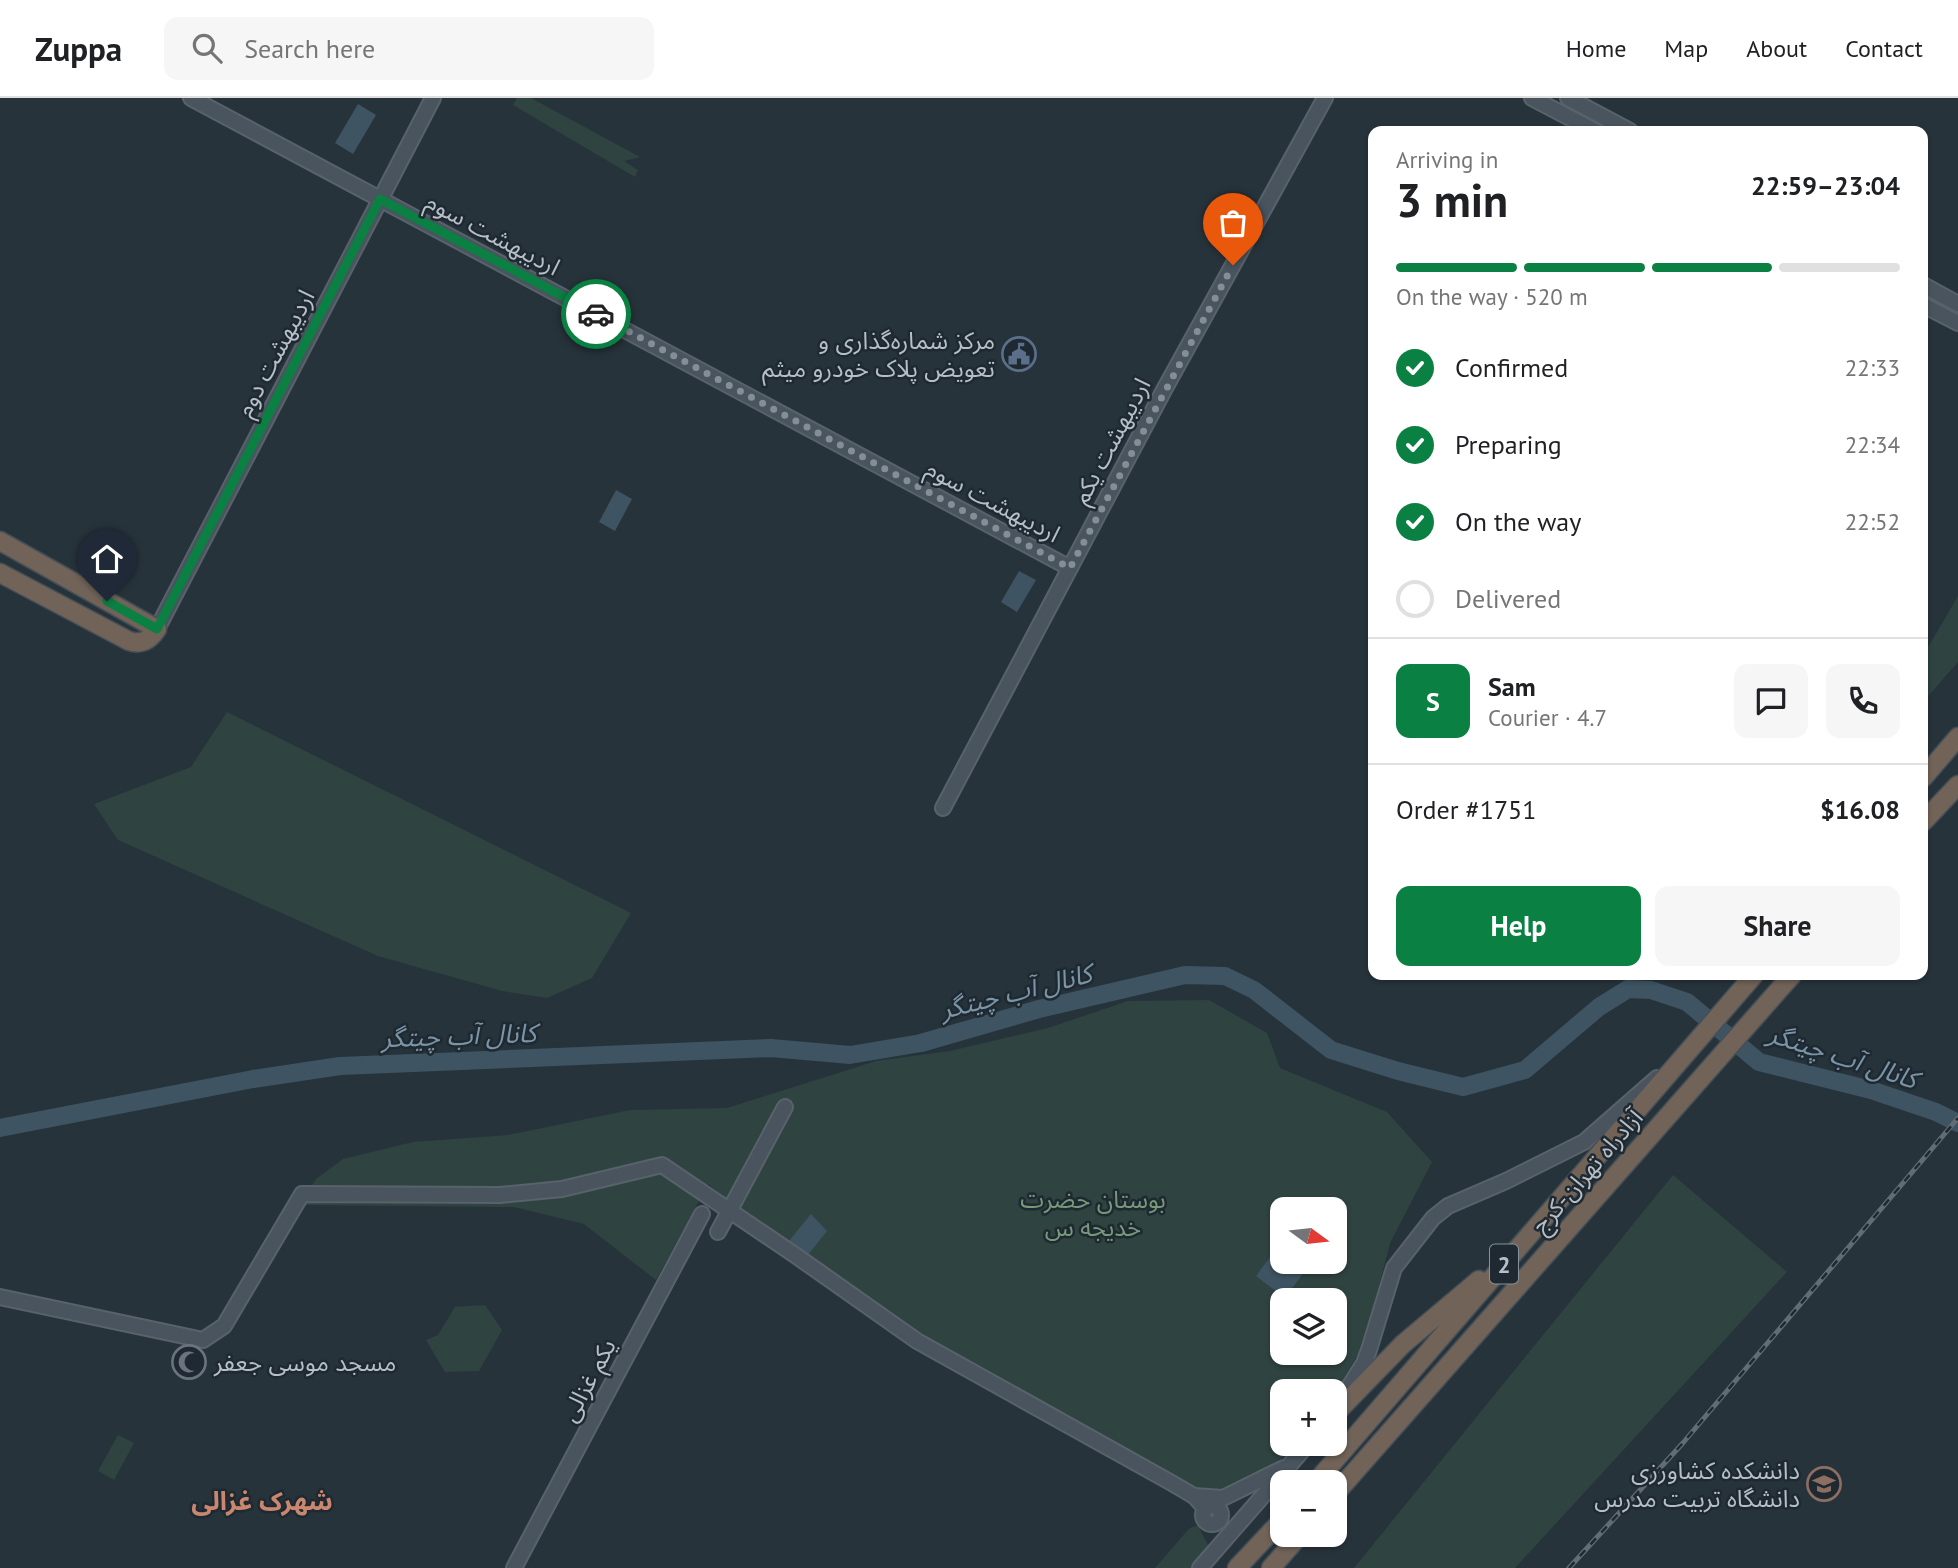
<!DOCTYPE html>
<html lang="en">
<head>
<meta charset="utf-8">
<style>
	body { margin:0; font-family:"PT Sans","Noto Sans Arabic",sans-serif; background:#f6f6f6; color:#202124; height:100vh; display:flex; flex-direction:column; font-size:26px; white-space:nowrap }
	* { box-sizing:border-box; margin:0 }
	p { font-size:23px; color:#757577 }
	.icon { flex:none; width:38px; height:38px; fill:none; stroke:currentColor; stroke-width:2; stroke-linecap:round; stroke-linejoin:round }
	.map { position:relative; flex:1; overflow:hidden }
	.side { position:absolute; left:1368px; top:28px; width:560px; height:854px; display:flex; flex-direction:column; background:#fff; border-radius:14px; box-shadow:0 2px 5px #0004 }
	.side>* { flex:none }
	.needle { width:46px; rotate:105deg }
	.tools { position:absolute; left:1270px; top:1099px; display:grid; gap:14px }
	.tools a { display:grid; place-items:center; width:77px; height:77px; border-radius:14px; background:#fff; box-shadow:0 2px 5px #0004; font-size:35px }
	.pin { position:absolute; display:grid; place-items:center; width:60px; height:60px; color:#fff; margin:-72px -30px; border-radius:50% 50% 50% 0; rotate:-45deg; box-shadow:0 0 7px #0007 }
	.pin .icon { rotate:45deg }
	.courier { position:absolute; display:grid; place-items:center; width:70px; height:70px; margin:-35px; border:5px solid #0b8043; border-radius:50%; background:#fff; color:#222; box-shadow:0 2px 9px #0007 }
	.summary em { font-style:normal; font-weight:700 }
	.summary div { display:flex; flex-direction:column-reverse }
	.summary { display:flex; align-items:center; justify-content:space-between; height:119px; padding:0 28px }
	h1 { font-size:46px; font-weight:700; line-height:52px }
	.bar { display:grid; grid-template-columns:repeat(4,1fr); gap:10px 7px; align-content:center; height:84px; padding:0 28px }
	.bar i { height:9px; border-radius:5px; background:#e0e0e0 }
	.bar .current { background:#0b8043 }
	.bar p { grid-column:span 4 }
	.line { display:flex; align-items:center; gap:18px; padding:0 28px; border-top:2px solid #e0e0e0 }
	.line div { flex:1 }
	.round { display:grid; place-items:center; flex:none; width:74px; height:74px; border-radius:14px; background:#f6f6f6 }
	ol { padding:0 28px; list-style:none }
	li { display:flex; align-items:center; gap:21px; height:77px }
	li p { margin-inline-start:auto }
	li .icon { padding:7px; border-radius:50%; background:#0b8043; color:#fff; stroke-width:4 }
	li:last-child { color:#757577 }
	li i { width:38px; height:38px; border:4px solid #e0e0e0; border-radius:50% }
	.primary-button { display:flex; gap:14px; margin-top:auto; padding:14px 28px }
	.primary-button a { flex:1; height:80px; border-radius:14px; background:#0b8043; color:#fff; font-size:28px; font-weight:700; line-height:80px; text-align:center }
	.primary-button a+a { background:#f6f6f6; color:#202124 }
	header { display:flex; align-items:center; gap:42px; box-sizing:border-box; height:98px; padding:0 35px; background:#fff; border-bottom:2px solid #e0e0e0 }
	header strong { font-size:33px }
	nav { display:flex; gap:38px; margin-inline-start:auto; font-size:24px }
	.search { width:490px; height:63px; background:#f6f6f6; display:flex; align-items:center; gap:18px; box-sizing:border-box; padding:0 24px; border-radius:14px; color:#757577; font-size:26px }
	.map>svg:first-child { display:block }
	.green { fill:#2f4340; fill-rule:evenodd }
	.water { fill:#3e5462 }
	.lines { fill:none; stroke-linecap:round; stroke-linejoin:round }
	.river { stroke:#3e5462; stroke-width:18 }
	.secondary-casing { stroke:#58626a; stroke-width:18 }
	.highway-casing { stroke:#454f57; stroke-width:21 }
	.secondary { stroke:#49545e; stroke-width:14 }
	.highway { stroke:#716358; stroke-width:18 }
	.rail-casing { stroke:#616c75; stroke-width:5 }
	.rail { stroke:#1f2931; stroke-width:2.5; stroke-dasharray:8; stroke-linecap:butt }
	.done { stroke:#848e96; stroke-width:7; stroke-dasharray:0 12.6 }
	.route { stroke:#0b8043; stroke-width:9 }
	.labels { text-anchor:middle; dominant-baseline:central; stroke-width:5; stroke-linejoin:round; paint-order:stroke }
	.shield { fill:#1f2931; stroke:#89929a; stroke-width:2 }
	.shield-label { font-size:23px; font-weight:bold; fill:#b6bfc7 }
	.street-label { font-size:24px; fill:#b6bfc7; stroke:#1f2931 }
	.poi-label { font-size:24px; fill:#b6bfc7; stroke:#1f2931; text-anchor:end }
	.park-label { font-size:24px; fill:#779a79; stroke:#1f2931 }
	.water-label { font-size:26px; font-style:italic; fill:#7a95a7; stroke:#1f2931 }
	.neighbourhood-label { font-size:26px; font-weight:bold; fill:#c9876f; stroke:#1f2931 }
</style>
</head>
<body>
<header>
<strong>Zuppa</strong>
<div class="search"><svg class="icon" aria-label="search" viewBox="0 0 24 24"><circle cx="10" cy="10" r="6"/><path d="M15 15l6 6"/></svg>Search here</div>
<nav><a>Home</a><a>Map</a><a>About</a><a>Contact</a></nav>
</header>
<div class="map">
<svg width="1958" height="1470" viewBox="0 0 1958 1470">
	<rect width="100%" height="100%" fill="#27333b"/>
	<!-- green -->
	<g class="green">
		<polygon points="517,0 531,0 640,59 624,63 638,72 635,79 513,7"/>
		<polygon points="1958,498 1958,564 1923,604 1923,558"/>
		<polygon points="227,614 631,815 592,880 547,900 502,893 378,858 118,742 94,706 191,669"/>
		<path d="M1209 902 1267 935 1280 970 1387 1014 1432 1064 1390 1145 1365 1244 1335 1295V1293H1283V1346H1301L1258 1380 1232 1394H1199L914 1233 745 1117 708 1086 656 1182 584 1126 514 1109 300 1107 316 1081 343 1061 413 1044 508 1037 630 1012 727 1010 876 963 950 953 1048 930 1128 903ZM1283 1111H1335V1164H1283ZM1283 1202H1335V1255H1283Z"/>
		<polygon points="1673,1077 1787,1174 1515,1470 1354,1470"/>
		<polygon points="485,1207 502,1232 479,1273 445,1274 426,1242 438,1237 455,1209"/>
		<polygon points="118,1337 134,1345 114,1382 98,1373"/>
		<polygon points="1198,1428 1209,1449 1193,1470 1155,1470 1187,1433 1192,1429"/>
	</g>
	<!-- water -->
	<g class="water">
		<polygon points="358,6 376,17 353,56 335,45"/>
		<polygon points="616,392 632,401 615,433 599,424"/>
		<polygon points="1019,473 1036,482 1017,514 1001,504"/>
		<polygon points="811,1116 827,1133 807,1158 789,1143"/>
		<polygon points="1278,1148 1283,1152 1283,1164 1299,1164 1307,1170 1285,1200 1256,1178"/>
	</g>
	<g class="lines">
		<!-- river -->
		<polyline class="river" points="0,1030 253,981 340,968 771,950 850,957 921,945 1039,911 1185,877 1225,878 1254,892 1331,952 1398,973 1463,989 1525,972 1599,909 1628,891 1651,892 1687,904 1759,964 1871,992 1936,1014 1958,1025"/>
		<!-- secondary casing -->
		<g class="secondary-casing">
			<g id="secondary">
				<polyline points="191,0 1070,470"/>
				<polyline points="1532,0 1595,33"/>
				<polyline points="1568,0 1630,33"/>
				<polyline points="1923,187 1958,206"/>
				<polyline points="1923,207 1958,225"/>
				<polyline points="157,531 433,0"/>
				<polyline points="943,710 1164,292 1325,0"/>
				<polyline points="718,1134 785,1009"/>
				<polyline points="0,1199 203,1242 224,1228 302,1096 500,1097 562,1091 662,1067 795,1157 917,1243 1170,1384 1194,1398 1205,1410"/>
				<polyline points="1339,1305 1364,1265 1369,1252 1394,1170 1433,1120 1448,1108 1506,1083 1584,1044 1657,980"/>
				<polyline points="1194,1398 1223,1400 1284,1370"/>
				<circle cx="1212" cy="1417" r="9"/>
				<polyline points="514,1470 702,1116"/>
				<polyline points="1200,1470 1308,1346"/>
			</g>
		</g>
		<!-- highway casing -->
		<g class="highway-casing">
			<g id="highway">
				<path d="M0 443 157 531C150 542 141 547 129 543L0 475"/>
				<polyline points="1923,680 1958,639"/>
				<polyline points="1923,724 1958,687"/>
				<polyline points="1335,1316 1403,1246 1479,1182"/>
				<polyline points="1316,1384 1754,877"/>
				<polyline points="1335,1396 1792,877"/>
				<polyline points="1237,1470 1283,1421"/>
				<polyline points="1271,1470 1300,1437"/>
			</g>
		</g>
		<!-- secondary -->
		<use href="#secondary" class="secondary"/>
		<!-- highway -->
		<use href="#highway" class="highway"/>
		<!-- rail casing -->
		<g class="rail-casing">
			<polyline id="rail" points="1569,1470 1682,1346 1958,1020"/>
		</g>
		<!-- rail -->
		<use href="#rail" class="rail"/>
	</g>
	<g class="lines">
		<!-- done -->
		<polyline class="done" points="596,216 1070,470 1233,167"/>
		<!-- route -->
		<polyline class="route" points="107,503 157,531 380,101 596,216"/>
	</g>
	<!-- icons -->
	<defs>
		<g id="civic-ring" transform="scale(1.75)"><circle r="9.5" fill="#1f2931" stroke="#5c6f8a" stroke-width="1.5"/><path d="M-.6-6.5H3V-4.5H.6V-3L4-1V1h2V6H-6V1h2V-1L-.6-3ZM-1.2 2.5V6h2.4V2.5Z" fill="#5c6f8a"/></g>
		<g id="mosque-ring" transform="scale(1.75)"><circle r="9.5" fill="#1f2931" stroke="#6b7280" stroke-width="1.5"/><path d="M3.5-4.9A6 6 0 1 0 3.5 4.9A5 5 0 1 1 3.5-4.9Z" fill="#6b7280"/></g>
		<g id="university-ring" transform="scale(1.75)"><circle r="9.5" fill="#1f2931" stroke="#8d6e63" stroke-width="1.5"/><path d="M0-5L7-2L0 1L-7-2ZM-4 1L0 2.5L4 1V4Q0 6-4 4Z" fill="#8d6e63"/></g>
	</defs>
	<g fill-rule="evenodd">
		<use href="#civic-ring" x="1019" y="256"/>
		<use href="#mosque-ring" x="189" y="1264"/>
		<use href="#university-ring" x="1824" y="1386"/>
	</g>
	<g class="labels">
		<!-- shield labels -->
		<rect class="shield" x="1490" y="1146.5" width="28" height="39" rx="5"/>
		<g class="shield-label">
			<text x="1504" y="1166">2</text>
		</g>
		<!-- street labels -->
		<g class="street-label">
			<text transform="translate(493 136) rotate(28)">اردیبهشت سوم</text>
			<text transform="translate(275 255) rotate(-62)">اردیبهشت دوم</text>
			<text transform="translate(1111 343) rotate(-62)">اردیبهشت یکم</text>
			<text transform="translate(993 403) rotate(28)">اردیبهشت سوم</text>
			<text transform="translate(1587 1073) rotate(-49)">آزادراه تهران-کرج</text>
			<text transform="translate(588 1282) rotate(-62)">یکم غزالی</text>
		</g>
		<!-- poi labels -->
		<g class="poi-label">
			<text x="995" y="242">مرکز شماره‌گذاری و<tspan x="995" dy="28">تعویض پلاک خودرو میثم</tspan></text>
			<text x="214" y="1264" text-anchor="start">مسجد موسی جعفر</text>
			<text x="1800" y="1372">دانشکده کشاورزی<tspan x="1800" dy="28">دانشگاه تربیت مدرس</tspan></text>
		</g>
		<!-- park labels -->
		<g class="park-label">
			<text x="1093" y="1101">بوستان حضرت<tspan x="1093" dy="28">خدیجه س</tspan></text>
		</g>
		<!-- water labels -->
		<g class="water-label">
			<text transform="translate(1016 893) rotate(-14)">کانال آب چیتگر</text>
			<text transform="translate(459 937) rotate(-2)">کانال آب چیتگر</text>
			<text transform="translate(1843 958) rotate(18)">کانال آب چیتگر</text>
		</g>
		<!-- neighbourhood labels -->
		<g class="neighbourhood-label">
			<text x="262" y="1402">شهرک غزالی</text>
		</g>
	</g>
</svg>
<div class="tools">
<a><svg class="needle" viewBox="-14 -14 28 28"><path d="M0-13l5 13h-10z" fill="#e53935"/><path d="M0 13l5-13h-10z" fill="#757577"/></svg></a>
<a><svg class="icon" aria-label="layers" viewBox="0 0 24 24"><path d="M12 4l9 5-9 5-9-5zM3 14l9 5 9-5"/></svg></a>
<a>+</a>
<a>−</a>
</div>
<div class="pin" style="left:1233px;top:167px;background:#ea580c"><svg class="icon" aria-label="bag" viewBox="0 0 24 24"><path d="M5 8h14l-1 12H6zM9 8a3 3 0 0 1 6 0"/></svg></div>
<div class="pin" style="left:107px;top:503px;background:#1f2937"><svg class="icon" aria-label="home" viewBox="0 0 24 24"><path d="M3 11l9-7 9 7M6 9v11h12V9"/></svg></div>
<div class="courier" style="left:596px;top:216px"><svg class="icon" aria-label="car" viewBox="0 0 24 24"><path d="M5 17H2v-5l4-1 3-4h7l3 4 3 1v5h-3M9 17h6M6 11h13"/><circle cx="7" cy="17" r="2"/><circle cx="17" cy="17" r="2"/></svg></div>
<section class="side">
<div class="summary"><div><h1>3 min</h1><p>Arriving in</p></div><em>22:59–23:04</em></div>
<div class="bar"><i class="current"></i><i class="current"></i><i class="current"></i><i></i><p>On the way · 520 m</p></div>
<ol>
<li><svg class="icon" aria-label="check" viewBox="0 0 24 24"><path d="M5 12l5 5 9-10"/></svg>Confirmed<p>22:33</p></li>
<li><svg class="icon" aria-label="check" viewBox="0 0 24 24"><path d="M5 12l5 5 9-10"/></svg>Preparing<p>22:34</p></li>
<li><svg class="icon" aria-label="check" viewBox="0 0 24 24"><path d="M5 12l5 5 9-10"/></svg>On the way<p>22:52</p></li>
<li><i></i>Delivered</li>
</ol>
<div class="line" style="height:126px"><b class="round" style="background:#0b8043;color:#fff">S</b><div><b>Sam</b><p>Courier · 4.7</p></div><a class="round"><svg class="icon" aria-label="chat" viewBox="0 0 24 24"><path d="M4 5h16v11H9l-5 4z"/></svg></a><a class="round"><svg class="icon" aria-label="phone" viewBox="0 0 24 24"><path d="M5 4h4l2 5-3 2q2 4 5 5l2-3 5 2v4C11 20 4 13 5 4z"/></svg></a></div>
<div class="line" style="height:91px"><div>Order #1751</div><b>$16.08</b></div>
<div class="primary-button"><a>Help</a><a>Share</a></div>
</section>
</div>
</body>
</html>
